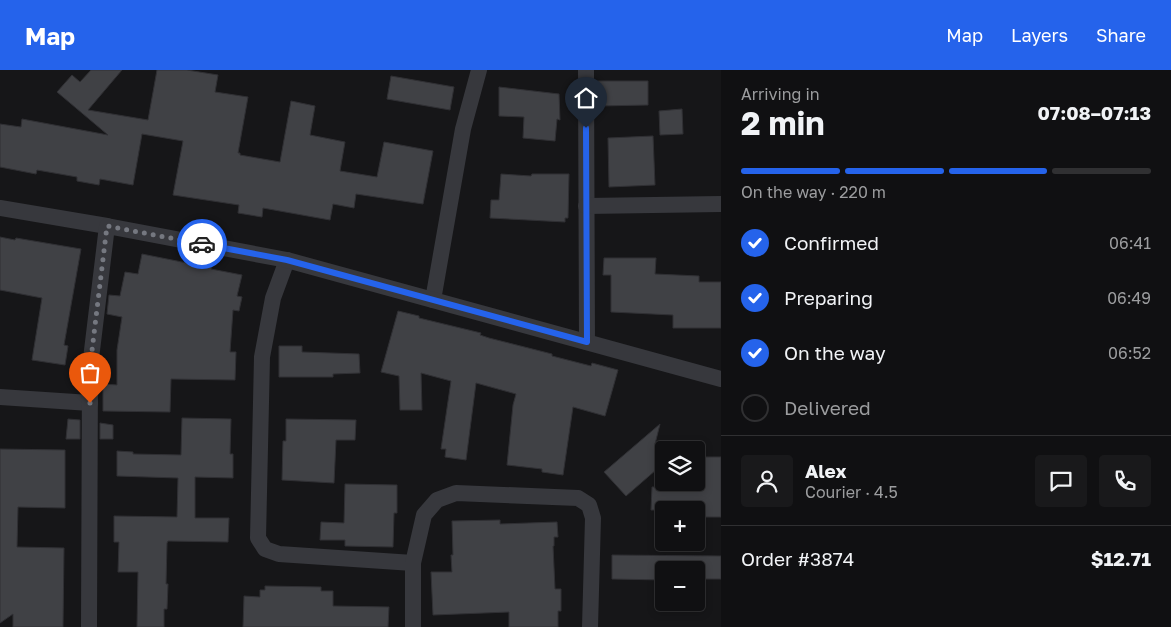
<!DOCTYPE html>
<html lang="en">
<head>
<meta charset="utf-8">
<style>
	body { margin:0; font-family:"Golos Text",sans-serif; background:#19191b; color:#f1f3f6; height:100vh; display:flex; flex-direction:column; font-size:19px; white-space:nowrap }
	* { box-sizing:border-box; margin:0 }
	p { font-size:16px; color:#9c9d9f }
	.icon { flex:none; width:28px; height:28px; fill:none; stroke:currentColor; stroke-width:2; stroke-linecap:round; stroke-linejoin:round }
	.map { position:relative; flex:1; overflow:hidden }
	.side { display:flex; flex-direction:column; background:#101012; width:450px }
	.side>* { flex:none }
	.tools { position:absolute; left:655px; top:371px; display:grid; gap:10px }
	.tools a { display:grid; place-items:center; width:50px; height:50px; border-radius:5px; background:#101012; box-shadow:0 2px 8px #0003,0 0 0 1px #303032; font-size:25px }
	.pin { position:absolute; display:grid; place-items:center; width:42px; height:42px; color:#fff; margin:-51px -21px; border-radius:50% 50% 50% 0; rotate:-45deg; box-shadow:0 0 5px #0007 }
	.pin .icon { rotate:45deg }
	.courier { position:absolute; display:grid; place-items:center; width:50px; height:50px; margin:-25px; border:4px solid #2563eb; border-radius:50%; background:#fff; color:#222; box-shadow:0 1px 6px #0007 }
	.headline em { font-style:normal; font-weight:700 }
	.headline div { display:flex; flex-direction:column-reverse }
	.headline { display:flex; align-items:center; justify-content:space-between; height:85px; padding:0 20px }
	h1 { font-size:32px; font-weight:700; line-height:38px }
	.bar { display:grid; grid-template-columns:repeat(4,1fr); gap:8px 5px; align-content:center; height:60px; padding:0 20px }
	.bar i { height:6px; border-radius:4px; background:#303032 }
	.bar .on { background:#2563eb }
	.bar p { grid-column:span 4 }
	.line { display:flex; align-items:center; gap:12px; padding:0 20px; border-top:1px solid #303032 }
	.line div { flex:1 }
	.round { display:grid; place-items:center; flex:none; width:52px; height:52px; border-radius:5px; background:#19191b }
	ol { padding:0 20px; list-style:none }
	li { display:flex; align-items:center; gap:15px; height:55px }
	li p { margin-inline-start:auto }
	li .icon { padding:5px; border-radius:50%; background:#2563eb; color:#fff; stroke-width:4 }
	li:last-child { color:#9c9d9f }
	li i { width:28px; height:28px; border:2px solid #303032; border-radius:50% }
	header { display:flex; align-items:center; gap:30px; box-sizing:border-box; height:70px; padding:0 25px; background:#2563eb; color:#fff }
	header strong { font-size:24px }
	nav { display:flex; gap:28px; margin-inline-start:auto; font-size:18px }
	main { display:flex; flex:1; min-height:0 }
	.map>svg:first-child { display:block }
	.building { fill:#404145; stroke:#303034 }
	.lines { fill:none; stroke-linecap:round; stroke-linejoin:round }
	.minor { stroke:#37383d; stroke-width:16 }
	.done { stroke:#757880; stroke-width:5; stroke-dasharray:0 9 }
	.route { stroke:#2563eb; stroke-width:6 }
</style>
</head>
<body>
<header>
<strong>Map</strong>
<nav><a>Map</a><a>Layers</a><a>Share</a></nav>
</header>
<main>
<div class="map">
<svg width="721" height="557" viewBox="0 0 721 557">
	<rect width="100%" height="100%" fill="#161618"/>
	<!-- building -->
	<g class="building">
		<polygon points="91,0 122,0 88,40 148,50 157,0 187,0 218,5 215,22 248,27 238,83 240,83 240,85 280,92 291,31 315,36 310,65 345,72 340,101 377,107 384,72 433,81 423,134 356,124 354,138 333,134 330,150 263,138 262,147 238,143 239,135 173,125 183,71 142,64 133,115 100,109 99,115 77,111 77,107 37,100 36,104 0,97 0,54 21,57 22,49 108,65 57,22 72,5 80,12"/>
		<polygon points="391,6 454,17 450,40 387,29"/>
		<polygon points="598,11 648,11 648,35 598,36"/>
		<polygon points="499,17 559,24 560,50 557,49 555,71 523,68 524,47 499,46"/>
		<polygon points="682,39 683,64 660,65 659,41"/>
		<polygon points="653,66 655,115 609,117 608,68"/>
		<polygon points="501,104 531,106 532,104 569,104 568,148 565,148 565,152 490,148 491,130 499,130"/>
		<polygon points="0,167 15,170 16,168 81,179 64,275 68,276 65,295 32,290 42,228 0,220"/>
		<polygon points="142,184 197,195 198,188 213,191 211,199 242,205 237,226 242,227 239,241 233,240 230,282 236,282 235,310 171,309 170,342 103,341 103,314 117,315 117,280 122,247 107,244 109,225 120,226 125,202 138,204"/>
		<polygon points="604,188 656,188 655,204 699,206 699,212 721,212 721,258 673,258 673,245 611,242 611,205 603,205"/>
		<polygon points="398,241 419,246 419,248 481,263 480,265 489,268 552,284 552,286 591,296 592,293 618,300 605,346 573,337 563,405 542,402 542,399 507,395 513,335 516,324 476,313 466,390 445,387 446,379 441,379 451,311 421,303 422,340 400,340 399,306 381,302"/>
		<polygon points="279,276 302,276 302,282 359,284 360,303 333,304 333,307 279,307"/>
		<polygon points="182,348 231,349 230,384 233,384 233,408 195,407 195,448 229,448 228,472 168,471 167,473 166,514 168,514 167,539 164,539 164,557 137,557 138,502 118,502 119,472 114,472 114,446 177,447 178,408 117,406 117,381 133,382 133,384 181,385"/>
		<polygon points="68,349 80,350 80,369 66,369"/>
		<polygon points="286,349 356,350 355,370 336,370 334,413 282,410 283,371 286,371"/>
		<polygon points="100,353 113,355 113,369 100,369"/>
		<polygon points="660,354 655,374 664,384 664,393 626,426 604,402"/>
		<polygon points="0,379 65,380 65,438 18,437 17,477 64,478 63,557 13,557 13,544 0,553"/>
		<polygon points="696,387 721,387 721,447 696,447 696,440 651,440 652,417 696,417"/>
		<polygon points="345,414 397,415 397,443 394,443 393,477 345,476 345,470 320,470 321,452 344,453"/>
		<polygon points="500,450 500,454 557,452 558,467 554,467 554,476 553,476 555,519 561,519 561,541 558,541 558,557 509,557 509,542 433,545 431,502 452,502 451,485 453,485 452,451"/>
		<polygon points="612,485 721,486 721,509 696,509 696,500 664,500 664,510 612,509"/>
		<polygon points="265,516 321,517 321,521 333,521 333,536 389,537 388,557 243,557 244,526 260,527 260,520 265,520"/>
	</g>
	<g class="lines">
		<!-- minor -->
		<g class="minor">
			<polyline points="586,0 587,272"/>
			<polyline points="586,136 721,134"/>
			<polyline points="0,138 107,156"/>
			<polyline points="287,190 273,228 262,287 258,468 265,479 279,484 413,493"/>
			<polyline points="433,230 463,59 479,0"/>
			<polyline points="0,327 90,333"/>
			<polyline points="89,557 90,297 107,156 287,190 721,309"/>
			<polyline points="413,557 413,493 424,445 437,430 456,423 578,428 589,435 593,448 590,557"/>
		</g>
	</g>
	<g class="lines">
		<!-- done -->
		<polyline class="done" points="90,333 90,297 107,156 202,174"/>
		<!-- route -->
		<polyline class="route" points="202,174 287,190 587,272 586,58"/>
	</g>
</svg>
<div class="tools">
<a><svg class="icon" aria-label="layers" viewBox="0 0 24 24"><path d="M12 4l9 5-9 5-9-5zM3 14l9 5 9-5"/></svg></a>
<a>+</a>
<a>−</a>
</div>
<div class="pin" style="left:90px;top:333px;background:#ea580c"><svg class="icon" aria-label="bag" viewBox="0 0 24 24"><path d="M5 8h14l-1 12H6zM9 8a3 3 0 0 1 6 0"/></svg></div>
<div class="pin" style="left:586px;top:58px;background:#1f2937"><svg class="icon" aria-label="home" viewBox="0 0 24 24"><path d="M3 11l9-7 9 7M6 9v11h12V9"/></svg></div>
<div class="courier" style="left:202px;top:174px"><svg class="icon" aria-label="car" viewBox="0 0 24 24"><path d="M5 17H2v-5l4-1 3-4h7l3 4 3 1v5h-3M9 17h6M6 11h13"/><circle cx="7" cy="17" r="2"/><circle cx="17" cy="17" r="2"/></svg></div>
</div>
<section class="side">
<div class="headline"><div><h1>2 min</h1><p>Arriving in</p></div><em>07:08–07:13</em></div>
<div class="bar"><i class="on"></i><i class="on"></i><i class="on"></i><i></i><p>On the way · 220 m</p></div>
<ol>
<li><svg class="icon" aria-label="check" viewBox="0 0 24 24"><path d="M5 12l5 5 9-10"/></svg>Confirmed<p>06:41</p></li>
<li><svg class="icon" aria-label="check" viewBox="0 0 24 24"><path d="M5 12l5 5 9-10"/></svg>Preparing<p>06:49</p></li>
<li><svg class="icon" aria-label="check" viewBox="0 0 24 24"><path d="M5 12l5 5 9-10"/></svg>On the way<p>06:52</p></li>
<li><i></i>Delivered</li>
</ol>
<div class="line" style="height:90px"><a class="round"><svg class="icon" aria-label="person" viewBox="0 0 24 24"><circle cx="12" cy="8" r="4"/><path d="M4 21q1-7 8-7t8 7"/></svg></a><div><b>Alex</b><p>Courier · 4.5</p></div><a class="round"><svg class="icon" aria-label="chat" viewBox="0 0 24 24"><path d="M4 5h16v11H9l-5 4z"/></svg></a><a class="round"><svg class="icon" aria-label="phone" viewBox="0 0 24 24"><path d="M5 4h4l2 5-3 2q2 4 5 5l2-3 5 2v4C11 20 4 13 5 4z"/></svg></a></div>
<div class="line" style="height:65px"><div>Order #3874</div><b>$12.71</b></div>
</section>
</main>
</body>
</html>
